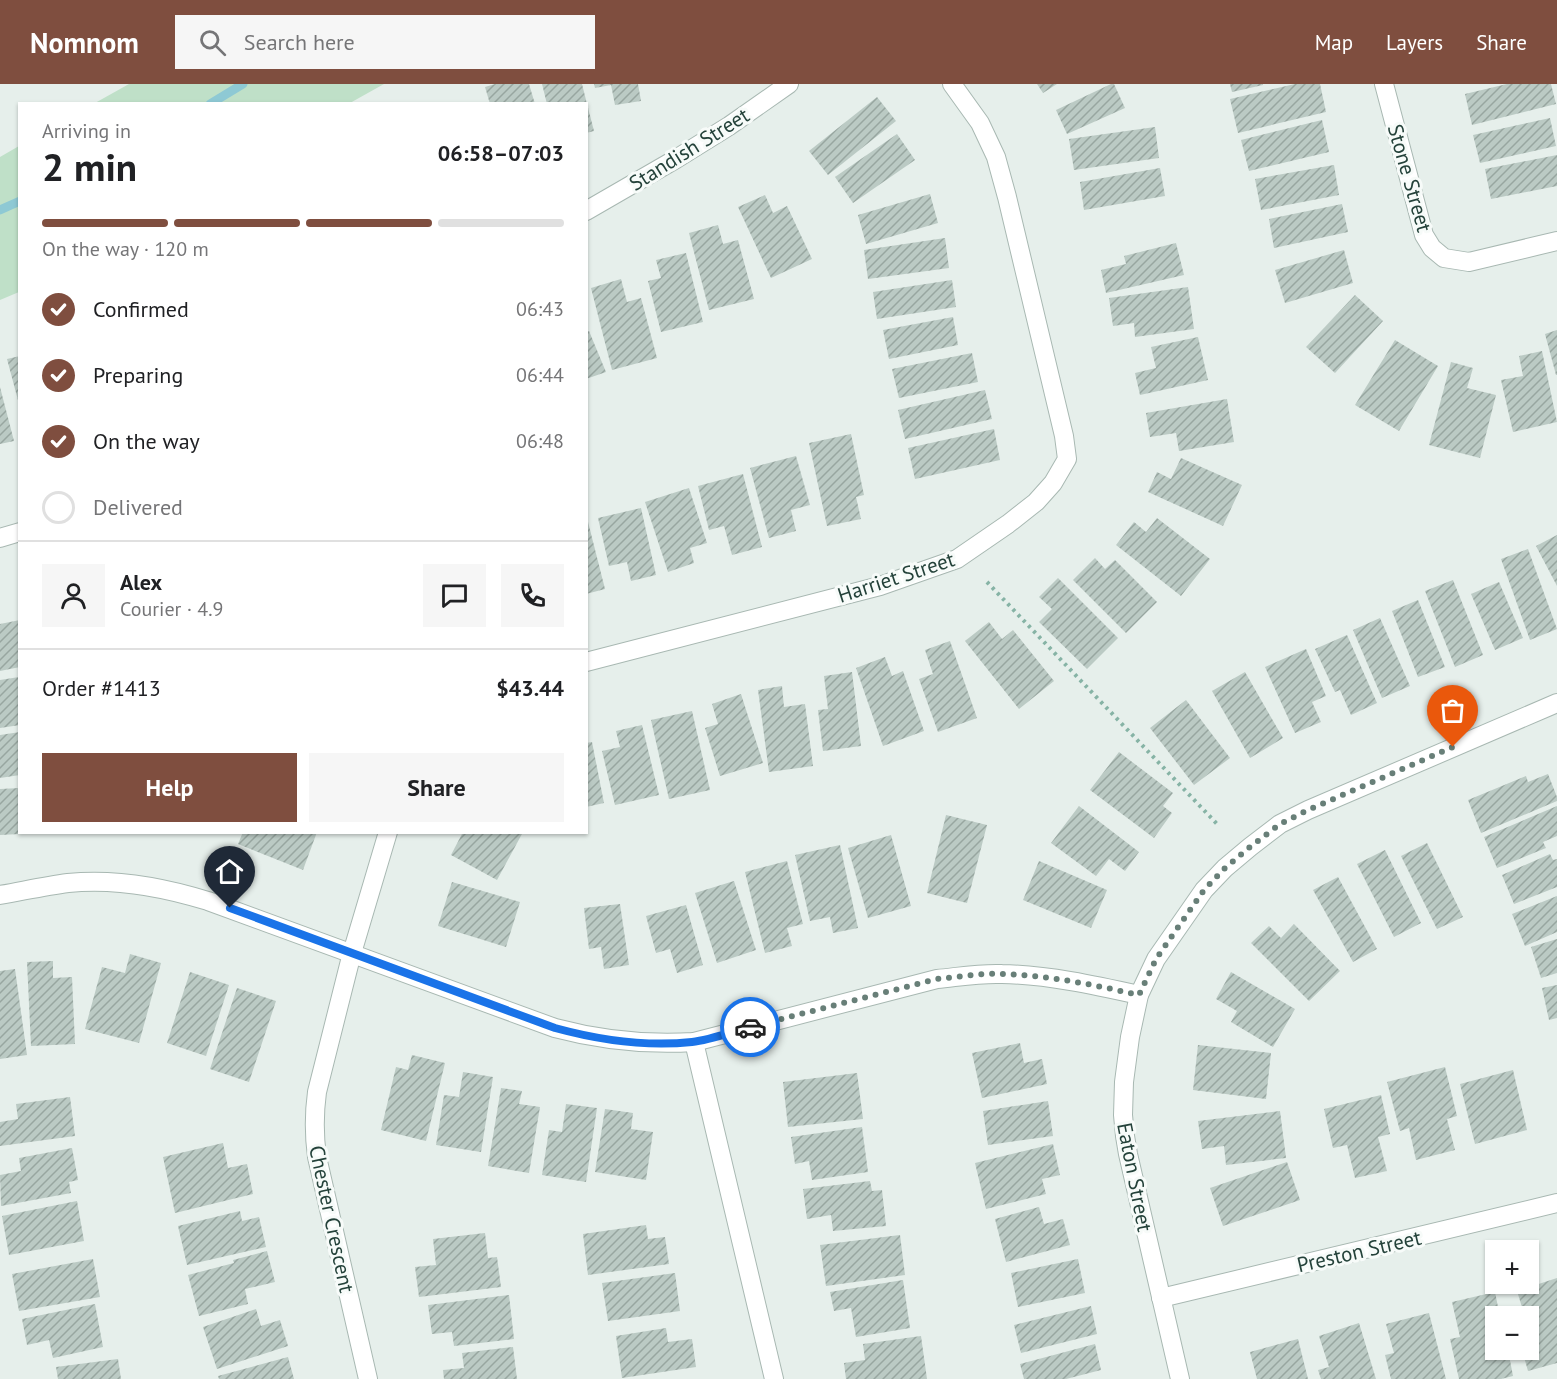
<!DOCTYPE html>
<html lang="en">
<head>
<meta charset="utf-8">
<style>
	body { margin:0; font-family:"PT Sans",sans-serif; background:#f6f6f6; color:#202124; height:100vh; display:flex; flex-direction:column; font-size:22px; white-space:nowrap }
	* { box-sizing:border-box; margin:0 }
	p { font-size:20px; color:#757577 }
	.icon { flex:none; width:33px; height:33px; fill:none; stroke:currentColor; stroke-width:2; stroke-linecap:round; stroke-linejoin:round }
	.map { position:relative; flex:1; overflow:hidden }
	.sheet { position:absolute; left:18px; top:18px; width:570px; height:732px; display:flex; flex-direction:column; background:#fff; border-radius:0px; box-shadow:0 2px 4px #0004 }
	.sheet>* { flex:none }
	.fabs { position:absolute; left:1485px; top:1156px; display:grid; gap:12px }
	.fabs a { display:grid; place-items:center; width:54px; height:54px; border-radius:0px; background:#fff; box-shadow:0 2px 4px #0004; font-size:30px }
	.pin { position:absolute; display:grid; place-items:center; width:51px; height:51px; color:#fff; margin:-62px -26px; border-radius:50% 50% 50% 0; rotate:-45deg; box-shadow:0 0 6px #0007 }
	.pin .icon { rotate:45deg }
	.courier { position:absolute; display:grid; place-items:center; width:60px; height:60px; margin:-30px; border:4px solid #1a73e8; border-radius:50%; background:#fff; color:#222; box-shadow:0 2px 8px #0007 }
	.overview em { font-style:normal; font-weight:800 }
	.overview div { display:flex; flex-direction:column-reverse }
	.overview { display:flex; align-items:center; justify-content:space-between; height:102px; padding:0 24px }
	h1 { font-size:39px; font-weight:800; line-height:45px }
	.bar { display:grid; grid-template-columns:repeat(4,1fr); gap:9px 6px; align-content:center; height:72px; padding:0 24px }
	.bar i { height:8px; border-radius:4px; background:#e0e0e0 }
	.bar .current { background:#7f4e3f }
	.bar p { grid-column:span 4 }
	.line { display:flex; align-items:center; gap:15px; padding:0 24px; border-top:2px solid #e0e0e0 }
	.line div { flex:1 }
	.round { display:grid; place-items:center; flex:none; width:63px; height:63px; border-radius:0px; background:#f6f6f6 }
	ol { padding:0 24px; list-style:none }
	li { display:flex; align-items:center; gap:18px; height:66px }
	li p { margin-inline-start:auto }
	li .icon { padding:6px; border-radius:50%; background:#7f4e3f; color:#fff; stroke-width:4 }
	li:last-child { color:#757577 }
	li i { width:33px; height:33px; border:3px solid #e0e0e0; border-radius:50% }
	.button { display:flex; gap:12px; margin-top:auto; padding:12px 24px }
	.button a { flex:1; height:69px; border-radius:0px; background:#7f4e3f; color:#fff; font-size:24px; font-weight:800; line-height:69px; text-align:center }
	.button a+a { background:#f6f6f6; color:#202124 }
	header { display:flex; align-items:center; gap:36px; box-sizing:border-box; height:84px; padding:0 30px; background:#7f4e3f; color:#fff }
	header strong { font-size:28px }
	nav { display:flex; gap:33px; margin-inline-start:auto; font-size:21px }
	.search { width:420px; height:54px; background:#f6f6f6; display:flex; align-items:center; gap:15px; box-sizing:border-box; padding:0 21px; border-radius:0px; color:#757577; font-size:22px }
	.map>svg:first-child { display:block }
	.green { fill:#bfe0c8 }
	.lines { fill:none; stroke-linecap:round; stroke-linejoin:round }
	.stream { stroke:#8ec9d4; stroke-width:9 }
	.building { fill:url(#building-hatch) }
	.minor-casing { stroke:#a8b8b2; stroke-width:20 }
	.path { stroke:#86b3a5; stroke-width:4; stroke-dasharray:3 4.5; stroke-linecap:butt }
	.minor { stroke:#fff; stroke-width:18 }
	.done { stroke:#687f78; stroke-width:6; stroke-dasharray:0 10.8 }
	.route { stroke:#1a73e8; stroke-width:8 }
	.labels { text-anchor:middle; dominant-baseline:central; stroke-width:6; stroke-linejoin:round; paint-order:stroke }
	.street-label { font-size:21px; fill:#24423a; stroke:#f7fbf9 }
</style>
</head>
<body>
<header>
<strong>Nomnom</strong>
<div class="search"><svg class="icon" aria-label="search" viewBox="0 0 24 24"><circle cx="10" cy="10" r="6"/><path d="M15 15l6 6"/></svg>Search here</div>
<nav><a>Map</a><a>Layers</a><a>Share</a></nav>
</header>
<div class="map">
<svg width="1557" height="1295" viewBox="0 0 1557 1295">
	<defs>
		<pattern id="building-hatch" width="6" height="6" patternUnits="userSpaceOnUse" patternTransform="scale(1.5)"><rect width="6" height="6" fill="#bbcac4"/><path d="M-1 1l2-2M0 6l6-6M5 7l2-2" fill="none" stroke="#98a6a0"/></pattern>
	</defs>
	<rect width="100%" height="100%" fill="#e6efeb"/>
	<!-- green -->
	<g class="green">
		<polygon points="129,0 384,0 350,19 95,19"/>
		<polygon points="19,62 19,208 0,216 0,73"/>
	</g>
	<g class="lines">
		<!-- stream -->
		<g class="stream">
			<polyline points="210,20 243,0"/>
			<polyline points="0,126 20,117"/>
		</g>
	</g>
	<!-- building -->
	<g class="building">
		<polygon points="495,0 529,0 535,20 490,20 485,3"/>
		<polygon points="542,0 582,0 587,20 547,20"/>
		<polygon points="594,0 638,0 641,17 615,21 611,1 595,4"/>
		<polygon points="1037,0 1057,0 1043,9"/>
		<polygon points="1111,0 1114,0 1125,24 1067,50 1056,26"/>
		<polygon points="1230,0 1263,0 1263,1 1232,8"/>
		<polygon points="1295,0 1320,0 1326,28 1238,49 1230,15"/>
		<polygon points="1507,0 1551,0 1556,20 1472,41 1465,10"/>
		<polygon points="877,13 896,37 828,91 809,67"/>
		<polygon points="587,20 594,47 586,49 586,21"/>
		<polygon points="1550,34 1556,62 1480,79 1473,51"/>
		<polygon points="1322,36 1329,68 1249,87 1241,56"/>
		<polygon points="1155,43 1159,74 1074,86 1069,55"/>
		<polygon points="897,50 915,76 853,119 835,93"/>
		<polygon points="1557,71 1557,102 1491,115 1485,85"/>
		<polygon points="1334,81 1339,111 1261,126 1255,95"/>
		<polygon points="1160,84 1165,112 1084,126 1080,98"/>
		<polygon points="930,110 938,139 866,160 858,131"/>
		<polygon points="765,111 773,129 787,122 812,175 771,194 738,123"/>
		<polygon points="1342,120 1348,148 1274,164 1269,135"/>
		<polygon points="718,141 723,160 738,156 754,215 709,226 689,149"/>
		<polygon points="945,154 949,184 868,195 864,166"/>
		<polygon points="1176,159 1184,191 1106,209 1101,186 1126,180 1124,172"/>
		<polygon points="1344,166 1353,199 1285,219 1275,186"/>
		<polygon points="686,169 703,238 661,248 648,197 661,194 656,176"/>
		<polygon points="621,195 627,218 641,214 657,274 612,286 591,204"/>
		<polygon points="952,196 956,223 877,235 873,208"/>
		<polygon points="1188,203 1194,245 1135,253 1134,239 1113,242 1109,214"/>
		<polygon points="1355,211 1383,237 1335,289 1306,263"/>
		<polygon points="953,233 958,261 889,275 883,246"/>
		<polygon points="1557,246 1557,291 1556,291 1545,250"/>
		<polygon points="589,247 606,288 586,295 586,248"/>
		<polygon points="1198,253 1208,296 1140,311 1135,289 1156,284 1151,263"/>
		<polygon points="1395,256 1438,282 1399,347 1355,321"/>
		<polygon points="1542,267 1557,338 1513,348 1501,296 1523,292 1519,272"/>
		<polygon points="972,269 978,298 899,314 892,285"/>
		<polygon points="20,272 20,320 19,320 7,275"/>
		<polygon points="1451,278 1473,284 1467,304 1496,311 1480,374 1429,361"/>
		<polygon points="0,303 14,357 0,360"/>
		<polygon points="985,306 992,335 905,355 898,326"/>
		<polygon points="1227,315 1234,358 1179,367 1176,349 1150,353 1146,329"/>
		<polygon points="994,345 1000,376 915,395 908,364"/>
		<polygon points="851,350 864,411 856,413 861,435 827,442 809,359"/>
		<polygon points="796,372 810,421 791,426 796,447 769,454 750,384"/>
		<polygon points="1181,374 1242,401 1223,442 1148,408 1157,388 1171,395"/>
		<polygon points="743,390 762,463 732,471 724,442 709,446 698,402"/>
		<polygon points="689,404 707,459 690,464 694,479 668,488 645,418"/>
		<polygon points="641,424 656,491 631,497 627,478 609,482 598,434"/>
		<polygon points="586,430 605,505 586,510"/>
		<polygon points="1157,434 1210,475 1181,512 1116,461 1134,438 1146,448"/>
		<polygon points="1557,451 1557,502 1536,462"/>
		<polygon points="1528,465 1557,545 1530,556 1501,475"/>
		<polygon points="1095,474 1105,485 1115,476 1157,518 1126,549 1073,496"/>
		<polygon points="1058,494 1118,554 1087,585 1039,538 1052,525 1039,513"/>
		<polygon points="1453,496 1483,571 1455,583 1425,507"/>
		<polygon points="1499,498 1523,554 1495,566 1471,510"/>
		<polygon points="1418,516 1445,583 1418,593 1392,527"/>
		<polygon points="1380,534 1410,602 1382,614 1353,546"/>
		<polygon points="20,536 20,583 0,587 0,540"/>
		<polygon points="989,538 1002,555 1013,546 1054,597 1019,625 965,557"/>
		<polygon points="1347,551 1377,619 1351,631 1340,606 1335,608 1315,565"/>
		<polygon points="950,557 977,634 938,648 919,595 933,590 925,566"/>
		<polygon points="1306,565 1326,612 1312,618 1321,638 1295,649 1265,583"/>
		<polygon points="885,573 892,592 903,587 924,647 883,662 856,584"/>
		<polygon points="852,588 861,662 823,667 818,626 828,625 824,592"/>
		<polygon points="1245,588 1283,654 1250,674 1212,607"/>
		<polygon points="19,593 20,641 0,644 0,596"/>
		<polygon points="782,602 784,623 805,620 813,682 769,688 758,606"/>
		<polygon points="741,610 763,679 720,692 705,644 718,640 712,620"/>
		<polygon points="1186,616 1230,674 1194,701 1150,644"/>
		<polygon points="692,627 710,706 669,715 651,636"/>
		<polygon points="642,641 659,711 615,721 602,667 620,663 616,647"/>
		<polygon points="20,648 20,691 0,694 0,651"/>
		<polygon points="592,658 604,719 586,723 586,659"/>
		<polygon points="1119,668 1173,709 1163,722 1172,729 1154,754 1090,706"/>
		<polygon points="1548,690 1557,713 1557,717 1481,749 1468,716 1526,692 1528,698"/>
		<polygon points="20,704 20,750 0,751 0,705"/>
		<polygon points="1079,722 1139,768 1125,787 1109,775 1096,792 1051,759"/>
		<polygon points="1557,722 1557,752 1543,758 1546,764 1497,784 1484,753"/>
		<polygon points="946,731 987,741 967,819 927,809"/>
		<polygon points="243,748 317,748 303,786 238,760"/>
		<polygon points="463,748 523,748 497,796 451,771"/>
		<polygon points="891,751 911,822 868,834 848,764"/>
		<polygon points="1427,759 1463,833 1437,845 1401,772"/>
		<polygon points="840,761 858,844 833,849 830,833 810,837 795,771"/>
		<polygon points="1385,766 1421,839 1394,853 1357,780"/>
		<polygon points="1550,770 1553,776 1557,775 1557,803 1514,820 1502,791"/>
		<polygon points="787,777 803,840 787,844 792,862 765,869 745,788"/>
		<polygon points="1039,777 1107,806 1091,844 1023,816"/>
		<polygon points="1338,793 1377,865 1353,878 1313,806"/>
		<polygon points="734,797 756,866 717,879 695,809"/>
		<polygon points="452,798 520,818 506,863 438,842"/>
		<polygon points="1557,812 1557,848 1525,862 1512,830"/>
		<polygon points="620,820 629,881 604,885 601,863 589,865 584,824"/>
		<polygon points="686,821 703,881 677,889 670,865 656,869 646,832"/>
		<polygon points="1294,840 1340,887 1309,917 1251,859 1269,842 1281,854"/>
		<polygon points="1557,855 1557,889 1541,894 1531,863"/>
		<polygon points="130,870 161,879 139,959 85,945 102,883 125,889"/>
		<polygon points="53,877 53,894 72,893 75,960 31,962 27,878"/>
		<polygon points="15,885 27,971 0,975 0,887"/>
		<polygon points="190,888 229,901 206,972 167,959"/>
		<polygon points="1231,888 1295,925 1273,963 1231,938 1237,927 1216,915"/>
		<polygon points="1557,901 1557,934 1549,936 1542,904"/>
		<polygon points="237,904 276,917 249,998 210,985"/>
		<polygon points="1020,959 1024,979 1042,975 1047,1000 982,1014 972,969"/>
		<polygon points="1198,961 1271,969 1266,1015 1193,1006"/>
		<polygon points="412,971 445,979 426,1057 381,1046 396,983 408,986"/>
		<polygon points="1445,983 1457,1032 1447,1035 1455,1066 1416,1076 1409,1044 1400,1047 1387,998"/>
		<polygon points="1513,986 1527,1046 1475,1060 1460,1000"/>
		<polygon points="463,988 493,993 481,1068 436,1061 444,1011 459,1013"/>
		<polygon points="857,989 863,1035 788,1043 783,998"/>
		<polygon points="501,1004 522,1007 519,1020 540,1023 529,1089 488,1082"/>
		<polygon points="1381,1011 1390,1050 1378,1053 1387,1087 1355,1094 1347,1061 1333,1064 1324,1025"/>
		<polygon points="70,1013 75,1052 0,1062 0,1038 18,1035 16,1020"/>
		<polygon points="1048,1017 1053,1052 988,1061 983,1027"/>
		<polygon points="566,1020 597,1024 586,1098 542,1091 549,1046 562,1048"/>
		<polygon points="605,1025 633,1029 631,1045 653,1048 646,1096 595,1088"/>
		<polygon points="1280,1027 1286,1074 1226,1081 1224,1062 1202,1065 1198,1037"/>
		<polygon points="862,1043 868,1088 812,1096 809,1077 795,1080 791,1053"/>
		<polygon points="223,1059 228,1084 247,1080 253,1110 175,1129 163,1073"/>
		<polygon points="1053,1060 1060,1091 1042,1095 1046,1110 986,1125 975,1079"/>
		<polygon points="72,1064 78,1096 69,1098 71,1109 1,1122 0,1091 21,1087 19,1074"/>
		<polygon points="1287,1078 1300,1116 1223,1142 1210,1104"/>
		<polygon points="870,1097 872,1107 882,1106 886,1142 833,1147 831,1131 807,1135 803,1105"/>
		<polygon points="77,1117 84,1157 9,1171 2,1132"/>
		<polygon points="1039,1123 1044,1140 1063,1135 1070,1161 1006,1178 995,1135"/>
		<polygon points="240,1127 242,1137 259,1133 266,1163 187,1181 178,1142"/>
		<polygon points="646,1141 648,1155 665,1153 669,1180 588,1191 583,1150"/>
		<polygon points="485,1149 488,1174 497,1173 501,1203 419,1213 415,1183 436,1181 433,1155"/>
		<polygon points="900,1151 905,1191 826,1202 820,1161"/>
		<polygon points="267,1167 275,1198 245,1205 248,1220 199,1232 188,1191 234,1179 233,1176"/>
		<polygon points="93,1175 100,1213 19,1227 12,1190"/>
		<polygon points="1078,1175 1085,1209 1018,1223 1011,1189"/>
		<polygon points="675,1189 680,1227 608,1237 602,1199"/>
		<polygon points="1557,1194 1557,1279 1528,1287 1522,1266 1528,1266 1528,1233 1525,1233 1517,1207"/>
		<polygon points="903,1196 910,1244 856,1253 851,1224 834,1227 830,1208"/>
		<polygon points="1495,1208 1500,1233 1496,1233 1496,1266 1508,1266 1513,1292 1501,1295 1459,1295 1450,1255 1460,1253 1452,1218"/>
		<polygon points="509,1211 514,1255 454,1262 452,1248 432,1250 428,1221"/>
		<polygon points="95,1220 103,1263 53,1274 49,1256 27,1261 22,1235"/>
		<polygon points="1091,1222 1097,1250 1021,1269 1014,1241"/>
		<polygon points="256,1225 261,1242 280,1236 288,1262 217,1285 203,1243"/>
		<polygon points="1429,1229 1446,1295 1391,1295 1385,1271 1394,1269 1386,1240"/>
		<polygon points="1359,1239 1376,1295 1321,1295 1318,1286 1329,1283 1319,1252"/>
		<polygon points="666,1244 668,1258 692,1255 696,1283 622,1294 616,1252"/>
		<polygon points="921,1252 927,1295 846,1295 844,1279 865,1276 863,1260"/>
		<polygon points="1298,1255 1308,1295 1257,1295 1250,1268"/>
		<polygon points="1095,1260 1101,1286 1066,1295 1024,1295 1020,1280"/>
		<polygon points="513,1263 517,1295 444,1295 443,1286 464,1284 462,1269"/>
		<polygon points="288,1273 294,1295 219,1295 218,1292"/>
		<polygon points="118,1275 121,1295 58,1295 56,1283"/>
	</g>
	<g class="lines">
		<!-- minor casing -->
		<g class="minor-casing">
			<g id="minor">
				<polyline points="1384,0 1424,151 1432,164 1444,174 1469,178 1557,157"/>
				<polyline points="586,127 676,75 729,42 789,0"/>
				<polyline points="0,454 20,448"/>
				<polyline points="586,578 880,502 957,475 1008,440 1036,418 1053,399 1067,375 1064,352 1007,113 996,73 980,39 952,0"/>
				<path d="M0 811C23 807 45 802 68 799 116 794 163 803 208 817L555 944C600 956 646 961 694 958L937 895C958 893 980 889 1002 890 1048 891 1094 901 1139 911"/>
				<polyline points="694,958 774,1295"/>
				<polyline points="1161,1214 1557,1119"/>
				<path d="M368 1295 317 1073C314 1051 314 1030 317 1008L352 869 388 748"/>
				<polyline points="1180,1295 1128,1070 1125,1052 1123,1031 1124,998 1130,953 1139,911 1156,875 1204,806 1225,784 1250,763 1280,740 1308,726 1557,619"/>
			</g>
		</g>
		<!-- path -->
		<polyline class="path" points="987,498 1218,741"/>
		<!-- minor -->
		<use href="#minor" class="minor"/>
	</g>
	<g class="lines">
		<!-- done -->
		<path class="done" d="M750 943 937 895C958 893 980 889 1001 890 1048 891 1094 901 1139 911L1156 875 1204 806 1225 784 1250 763 1280 740 1308 726 1453 663"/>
		<!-- route -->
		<path class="route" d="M230 824 555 944C599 956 646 963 692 958 711 956 731 948 750 943"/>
	</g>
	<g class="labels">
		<!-- street labels -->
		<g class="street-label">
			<text transform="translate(689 65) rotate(-32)">Standish Street</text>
			<text transform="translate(1410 94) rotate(74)">Stone Street</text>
			<text transform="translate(896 493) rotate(-18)">Harriet Street</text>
			<text transform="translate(1135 1093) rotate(79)">Eaton Street</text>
			<text transform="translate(332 1135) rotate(78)">Chester Crescent</text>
			<text transform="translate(1359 1167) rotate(-13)">Preston Street</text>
		</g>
	</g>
</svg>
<div class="fabs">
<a>+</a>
<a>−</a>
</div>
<div class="pin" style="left:1453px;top:663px;background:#ea580c"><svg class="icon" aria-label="bag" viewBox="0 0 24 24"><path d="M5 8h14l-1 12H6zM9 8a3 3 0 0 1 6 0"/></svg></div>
<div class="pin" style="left:230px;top:824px;background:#1f2937"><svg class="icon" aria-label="home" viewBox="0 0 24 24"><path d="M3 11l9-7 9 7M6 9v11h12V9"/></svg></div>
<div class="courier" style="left:750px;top:943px"><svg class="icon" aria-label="car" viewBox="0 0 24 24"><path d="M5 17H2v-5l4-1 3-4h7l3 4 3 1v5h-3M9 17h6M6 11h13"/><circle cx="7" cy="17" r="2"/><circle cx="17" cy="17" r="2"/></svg></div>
<section class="sheet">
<div class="overview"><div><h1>2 min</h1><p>Arriving in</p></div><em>06:58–07:03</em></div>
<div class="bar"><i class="current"></i><i class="current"></i><i class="current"></i><i></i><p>On the way · 120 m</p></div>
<ol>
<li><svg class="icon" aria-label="check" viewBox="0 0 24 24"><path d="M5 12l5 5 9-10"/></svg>Confirmed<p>06:43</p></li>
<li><svg class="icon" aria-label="check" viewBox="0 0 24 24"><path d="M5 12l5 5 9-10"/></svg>Preparing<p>06:44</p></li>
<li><svg class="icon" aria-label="check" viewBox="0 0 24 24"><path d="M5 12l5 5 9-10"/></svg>On the way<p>06:48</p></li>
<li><i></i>Delivered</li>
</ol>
<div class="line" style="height:108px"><a class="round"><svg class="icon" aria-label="person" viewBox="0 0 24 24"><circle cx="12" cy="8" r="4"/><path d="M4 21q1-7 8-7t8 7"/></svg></a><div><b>Alex</b><p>Courier · 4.9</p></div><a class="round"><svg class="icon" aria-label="chat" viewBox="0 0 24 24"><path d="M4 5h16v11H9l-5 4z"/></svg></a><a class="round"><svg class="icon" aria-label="phone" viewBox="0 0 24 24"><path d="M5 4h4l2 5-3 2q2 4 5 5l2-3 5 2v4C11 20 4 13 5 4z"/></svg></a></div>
<div class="line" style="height:78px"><div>Order #1413</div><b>$43.44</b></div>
<div class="button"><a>Help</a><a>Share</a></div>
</section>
</div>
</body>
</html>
